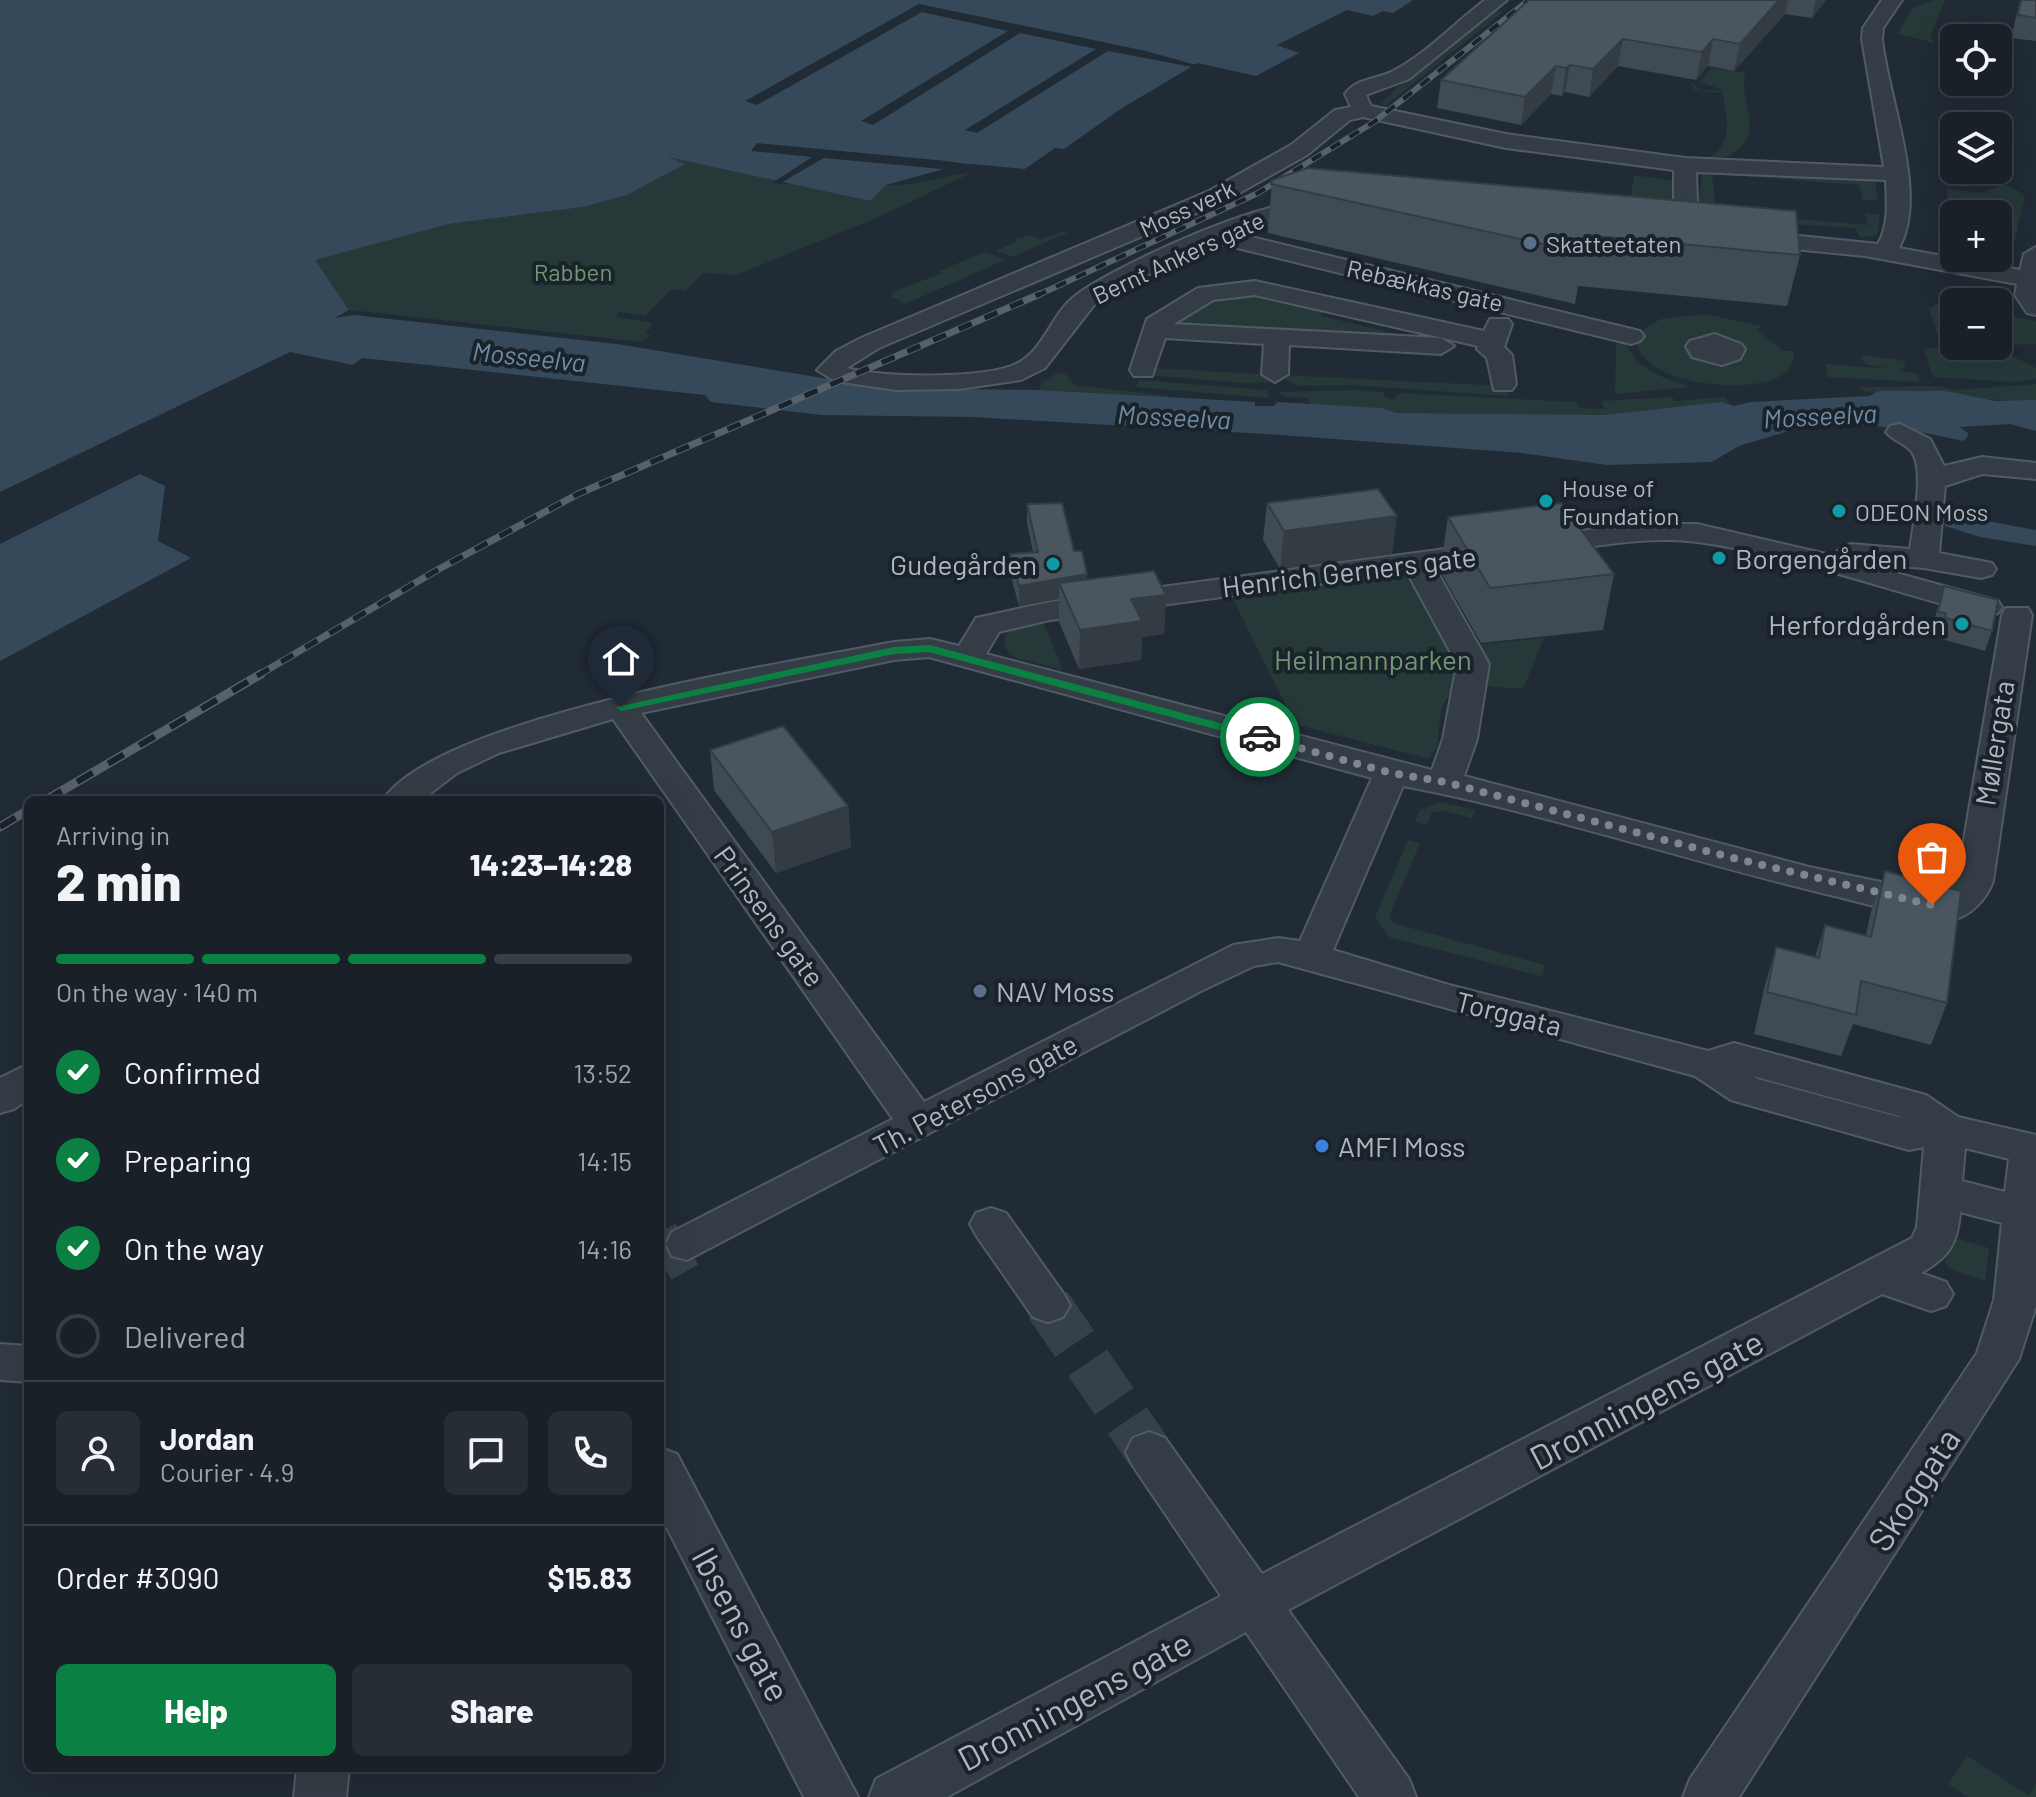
<!DOCTYPE html>
<html lang="en">
<head>
<meta charset="utf-8">
<style>
	body { margin:0; font-family:Barlow,sans-serif; background:#262d34; color:#f1f3f6; height:100vh; display:flex; flex-direction:column; font-size:30px; white-space:nowrap }
	* { box-sizing:border-box; margin:0 }
	p { font-size:26px; color:#9fa3a8 }
	.icon { flex:none; width:44px; height:44px; fill:none; stroke:currentColor; stroke-width:2; stroke-linecap:round; stroke-linejoin:round }
	.map { position:relative; flex:1; overflow:hidden }
	.sheet { position:absolute; left:24px; top:796px; width:640px; height:976px; display:flex; flex-direction:column; background:#192028; border-radius:12px; box-shadow:0 8px 32px #0002,0 0 0 2px #373e45 }
	.sheet>* { flex:none }
	.tools { position:absolute; left:1940px; top:24px; display:grid; gap:16px }
	.tools a { display:grid; place-items:center; width:72px; height:72px; border-radius:12px; background:#192028; box-shadow:0 8px 32px #0002,0 0 0 2px #373e45; font-size:40px }
	.pin { position:absolute; display:grid; place-items:center; width:68px; height:68px; color:#fff; margin:-82px -34px; border-radius:50% 50% 50% 0; rotate:-45deg; box-shadow:0 0 8px #0007 }
	.pin .icon { rotate:45deg }
	.courier { position:absolute; display:grid; place-items:center; width:80px; height:80px; margin:-40px; border:6px solid #0b8043; border-radius:50%; background:#fff; color:#222; box-shadow:0 2px 10px #0007 }
	.head em { font-style:normal; font-weight:800 }
	.head div { display:flex; flex-direction:column-reverse }
	.head { display:flex; align-items:center; justify-content:space-between; height:136px; padding:0 32px }
	h1 { font-size:52px; font-weight:800; line-height:60px }
	.bar { display:grid; grid-template-columns:repeat(4,1fr); gap:12px 8px; align-content:center; height:96px; padding:0 32px }
	.bar i { height:10px; border-radius:6px; background:#373e45 }
	.bar .active { background:#0b8043 }
	.bar p { grid-column:span 4 }
	.line { display:flex; align-items:center; gap:20px; padding:0 32px; border-top:2px solid #373e45 }
	.line div { flex:1 }
	.round { display:grid; place-items:center; flex:none; width:84px; height:84px; border-radius:12px; background:#262d34 }
	ol { padding:0 32px; list-style:none }
	li { display:flex; align-items:center; gap:24px; height:88px }
	li p { margin-inline-start:auto }
	li .icon { padding:8px; border-radius:50%; background:#0b8043; color:#fff; stroke-width:4 }
	li:last-child { color:#9fa3a8 }
	li i { width:44px; height:44px; border:4px solid #373e45; border-radius:50% }
	.primary-button { display:flex; gap:16px; margin-top:auto; padding:16px 32px }
	.primary-button a { flex:1; height:92px; border-radius:12px; background:#0b8043; color:#fff; font-size:32px; font-weight:800; line-height:92px; text-align:center }
	.primary-button a+a { background:#262d34; color:#f1f3f6 }
	.map>svg:first-child { display:block }
	.green { fill:#263938 }
	.water { fill:#35495b }
	.pier { fill:#212b35 }
	.lines { fill:none; stroke-linecap:round; stroke-linejoin:round }
	.minor-tunnel { stroke:#36404a; stroke-width:47; stroke-dasharray:47 23; stroke-linecap:butt }
	.minor-casing { stroke:#515b63; stroke-width:4 }
	.minor { fill:#343d45; fill-rule:evenodd }
	.rail-far2-casing { stroke:#56616c; stroke-width:6 }
	.rail-far1-casing { stroke:#56616c; stroke-width:7 }
	.rail-casing { stroke:#56616c; stroke-width:9 }
	.rail-far2 { stroke:#1a222a; stroke-width:4; stroke-dasharray:11; stroke-linecap:butt }
	.rail-far1 { stroke:#1a222a; stroke-width:5; stroke-dasharray:14; stroke-linecap:butt }
	.rail { stroke:#1a222a; stroke-width:6; stroke-dasharray:18; stroke-linecap:butt }
	.wall { fill:#3f4a53 }
	.shaded-wall { fill:#333c43 }
	.building { fill:#495660; stroke:#333c43; stroke-width:2 }
	.route { fill:#0b8043 }
	.done { stroke:#7d8791; stroke-width:8; stroke-dasharray:0 14.4 }
	.service-dot { fill:#5c6f8a; stroke:#1a222a; stroke-width:3 }
	.culture-dot { fill:#0f9aa8; stroke:#1a222a; stroke-width:3 }
	.shop-dot { fill:#3f7fe0; stroke:#1a222a; stroke-width:3 }
	.labels { text-anchor:middle; dominant-baseline:central; stroke-width:8; stroke-linejoin:round; paint-order:stroke }
	.far-street-label { font-size:24px; fill:#aeb8c2; stroke:#1a222a }
	.far-poi-label { font-size:24px; fill:#aeb8c2; stroke:#1a222a; text-anchor:start }
	.far-park-label { font-size:24px; fill:#709674; stroke:#1a222a }
	.far-water-label { font-size:26px; font-style:italic; fill:#708ca5; stroke:#1a222a }
	.poi-label { font-size:28px; fill:#aeb8c2; stroke:#1a222a; text-anchor:start }
	.street-label { font-size:28px; fill:#aeb8c2; stroke:#1a222a }
	.park-label { font-size:28px; fill:#709674; stroke:#1a222a }
	.near-street-label { font-size:34px; fill:#aeb8c2; stroke:#1a222a }
</style>
</head>
<body>
<div class="map">
<svg width="2036" height="1797" viewBox="0 0 2036 1797">
	<rect width="100%" height="100%" fill="#212b35"/>
	<!-- green -->
	<g class="green">
		<polygon points="1934,0 1945,0 1930,36 1935,43 1898,34 1912,8"/>
		<polygon points="1497,10 1504,11 1385,106 1381,104 1413,72"/>
		<path d="M1711 68 1745 73C1739 105 1768 136 1729 155L1732 156 1709 158C1733 144 1728 117 1722 93L1694 90 1691 81 1699 90 1726 91 1699 82Z"/>
		<path d="M667 157 771 178 779 184H798L869 201 886 185C913 187 945 175 973 172L879 217 736 275 704 273 685 291 672 289 645 316 619 312 616 317 653 323 645 334 651 335 642 342 349 310 314 260 449 224 583 207 627 195 684 164Z"/>
		<polygon points="1708,171 1867,180 1875,182 1878,200 1863,200 1859,185 1712,174 1716,212 1699,204 1702,173"/>
		<polygon points="1634,175 1672,181 1672,206 1628,219"/>
		<path d="M2001 186H2011L2025 196 2015 240 2000 237 1998 248 2014 251V261L1976 258H1998V214C1978 214 1963 215 1948 200L1947 189 1982 193Z"/>
		<polygon points="1865,213 1880,215 1877,235 1860,238 1855,228 1764,222 1763,216 1868,225"/>
		<polygon points="1065,231 1069,232 1012,257 996,251 1017,241 1014,239 1031,235 1040,239"/>
		<polygon points="985,252 1005,260 905,304 891,296 894,291 943,273 939,271"/>
		<polygon points="1240,292 1324,307 1321,316 1423,340 1186,325 1174,321 1222,296"/>
		<polygon points="1938,304 1954,307 1954,336 1937,334 1929,309"/>
		<path d="M1704 314 1762 326 1757 330 1783 351H1793C1806 405 1632 391 1637 338L1645 328 1661 319Z"/>
		<polygon points="1998,314 2036,321 2036,344 1986,346 1998,346"/>
		<path d="M1621 342H1625C1637 370 1665 379 1692 387L1615 394 1616 344Z"/>
		<polygon points="1924,348 2004,352 2036,368 2036,379 2013,382 1933,377"/>
		<polygon points="1865,355 1904,361 1906,366 1900,370 1917,374 1919,382 1827,377 1826,364 1893,369 1868,365 1861,359"/>
		<polygon points="1154,368 1272,375 1281,382 1247,383 1158,376 1152,375"/>
		<polygon points="1057,373 1065,374 1075,385 1182,398 1039,390 1041,383"/>
		<polygon points="1278,375 1506,386 1508,396 1351,385 1297,386"/>
		<polygon points="1139,380 1267,390 1268,398 1136,387"/>
		<path d="M2036 384V400C1996 405 1958 391 1918 391 1903 391 1869 398 1858 387L1939 386 1953 390Z"/>
		<polygon points="1355,390 1384,392 1385,397 1394,400 1399,393 1575,402 1580,408 1604,409 1602,401 1672,397 1675,401 1725,397 1730,403 1592,416 1396,413 1382,408 1318,406 1309,404 1308,398 1287,397 1278,392"/>
		<polygon points="1419,571 1467,664 1441,709 1437,747 1429,759 1295,724 1231,595"/>
		<polygon points="1042,619 1063,670 1015,658 1005,648 1005,636 1015,626"/>
		<polygon points="1544,638 1523,689 1483,686 1470,645"/>
		<polygon points="1440,802 1475,810 1472,818 1444,811 1432,812 1427,825 1415,822 1420,810"/>
		<polygon points="1408,840 1420,843 1389,916 1393,923 1545,965 1541,976 1389,937 1375,918"/>
		<polygon points="1955,1238 1989,1248 1985,1281 1950,1269 1945,1262 1949,1242"/>
		<polygon points="1967,1756 2030,1796 2036,1782 2036,1797 1968,1797 1948,1784"/>
	</g>
	<!-- water -->
	<g class="water">
		<polygon points="0,0 1413,0 1393,13 1383,11 1373,16 1347,10 1277,45 1299,53 1256,76 1198,63 1122,108 1064,149 1055,148 1025,169 971,164 951,167 886,185 870,201 668,157 685,164 627,195 583,207 449,224 315,260 349,310 335,318 354,315 617,344 883,388 1039,390 1255,402 1255,406 1274,406 1277,402 1382,408 1396,413 1604,415 1722,402 1734,406 1750,402 1869,396 1879,391 1946,391 1996,401 2036,400 2036,431 2010,424 1960,427 1969,434 1964,441 1901,428 1818,422 1739,446 1712,462 1607,465 1523,453 1266,434 972,417 821,415 711,402 705,395 362,358 353,365 290,352 0,492"/>
		<polygon points="140,474 165,486 158,541 191,558 0,661 0,544"/>
		<polygon points="1944,513 2036,530 2036,546 1980,537 1945,526"/>
	</g>
	<!-- pier -->
	<g class="pier">
		<polygon points="919,4 1146,51 1196,65 1192,67 1108,51 977,133 965,130 1096,49 1020,33 873,125 861,121 1008,31 922,12 757,105 745,101"/>
		<polygon points="757,143 947,161 979,166 977,169 942,169 824,158 779,184 772,183 812,157 751,151"/>
	</g>
	<g class="lines">
		<!-- minor-tunnel -->
		<g class="minor-tunnel">
			<polyline points="660,1259 687,1244"/>
			<polyline points="1048,1305 1149,1452"/>
		</g>
		<!-- minor casing -->
		<g class="minor-casing">
			<g id="minor">
				<path d="M1485 0H1507L1409 79 1366 95 1371 106 1506 134 1685 158 1884 167 1862 39 1863 28 1882 0H1902L1883 28 1882 39C1888 99 1929 194 1899 248L2020 270 2024 254 2036 247V315L2027 313 2015 295 2017 284 1865 256 1752 245 1740 238 1752 231 1878 244C1889 225 1887 202 1886 180L1696 172 1698 232 1686 239 1674 232V170L1506 148 1363 117 1350 120 1307 155 1225 201 879 348 847 368C882 378 984 379 1016 364 1044 351 1051 314 1075 296 1114 266 1276 191 1322 202L1326 207 1322 212 1294 216 1239 234 1640 331 1644 336 1640 341 1631 344 1217 243 1139 279 1094 305 1045 368 1021 380 959 389 896 390 835 381 817 370 836 351 861 338 1209 191 1291 145 1335 110 1351 107 1345 94C1357 77 1378 80 1395 70 1427 53 1456 22 1485 0Z"/>
				<polygon points="1255,281 1484,331 1490,319 1508,319 1512,324 1504,347 1512,355 1516,384 1512,390 1494,390 1487,358 1477,349 1478,346 1255,295 1213,300 1174,324 1441,338 1454,346 1441,354 1289,345 1288,374 1275,382 1262,374 1264,344 1165,338 1152,376 1134,376 1130,370 1147,319 1198,288"/>
				<polygon points="1715,334 1741,344 1745,349 1740,359 1722,365 1692,357 1686,346 1690,341"/>
				<path d="M1900 424 1930 439 1944 466 1982 457 2036 463V479L1982 474 1945 486 1939 553 1992 563 1996 569 1992 575 1981 578 1924 568 1860 563 1998 601 2002 607 1998 613 1987 616C1891 592 1796 556 1698 542 1647 535 1592 547 1541 554L1531 551 1526 545 1531 539 1541 536 1636 524H1697L1839 557 1836 553 1841 547 1851 544 1910 549C1913 526 1925 471 1912 452 1905 443 1893 441 1886 432L1890 426Z"/>
				<path d="M1490 543 1500 546 1505 552 1500 558 1435 568 1489 664 1477 739 1464 776 1809 867 1943 895 1957 881 2002 615 2006 608H2028L2032 615 1993 881C1987 898 1970 918 1950 920 1925 922 1854 900 1826 894 1684 860 1546 813 1403 786L1333 950 1449 985 1708 1051 1734 1043 1926 1095 1958 1117 2036 1135V1306L2019 1359 1739 1797H1683L1690 1779 1977 1353 1994 1300 2002 1223 1960 1212C1958 1244 1948 1258 1921 1273L1946 1282 1953 1294 1946 1306 1931 1311 1882 1294 1288 1610 1409 1779 1416 1797H1359L1246 1632 947 1797H869L876 1779 1221 1596 1133 1466 1126 1452 1133 1438 1149 1432 1165 1438 1262 1574 1912 1238 1917 1227 1924 1147 1909 1150 1745 1104 1731 1100 1695 1076 1278 962 1254 966 1203 990 687 1260 672 1256 666 1244 672 1232 893 1119 613 719 499 753 457 773 422 800H383C439 716 788 663 894 642L930 639 959 646 976 618 1050 602ZM1407 572 1457 664 1443 739 1432 770 986 654 999 632 1050 620ZM929 657 1372 778 1300 941 1278 938 1233 945 924 1102 641 713 894 660ZM1753 1076 1899 1116 1902 1118 1758 1079ZM1965 1148 2009 1159 2005 1192 1962 1181Z"/>
				<polygon points="28,1064 28,1099 14,1109 0,1113 0,1078"/>
				<polygon points="991,1208 1006,1213 1063,1293 1070,1305 1063,1317 1048,1322 1033,1317 976,1235 970,1224 976,1213"/>
				<polygon points="0,1344 28,1346 28,1382 0,1380"/>
				<polygon points="660,1448 677,1454 858,1797 804,1797 660,1514"/>
				<polygon points="297,1768 349,1768 346,1797 294,1797"/>
			</g>
		</g>
		<!-- minor -->
		<use href="#minor" class="minor"/>
		<!-- rail-far2 casing -->
		<g class="rail-far2-casing">
			<polyline id="rail-far2" points="1036,296 1258,193 1374,122 1529,0"/>
		</g>
		<!-- rail-far1 casing -->
		<g class="rail-far1-casing">
			<polyline id="rail-far1" points="257,676 439,569 578,494 1040,294"/>
		</g>
		<!-- rail casing -->
		<g class="rail-casing">
			<g id="rail">
				<polyline points="46,800 261,674"/>
				<polyline points="0,827 28,810"/>
			</g>
		</g>
		<!-- rail-far2 -->
		<use href="#rail-far2" class="rail-far2"/>
		<!-- rail-far1 -->
		<use href="#rail-far1" class="rail-far1"/>
		<!-- rail -->
		<use href="#rail" class="rail"/>
	</g>
	<!-- wall -->
	<g class="wall">
		<polygon points="1529,0 1826,0 1812,18 1785,14 1734,71 1708,66 1696,80 1618,66 1589,97 1565,92 1562,96 1551,94 1521,125 1437,108 1441,80"/>
		<polygon points="2020,0 2036,0 2036,41 2011,38"/>
		<polygon points="1272,180 1800,255 1787,306 1578,286 1575,304 1268,233"/>
		<polygon points="1267,503 1392,554 1280,569 1263,540"/>
		<polygon points="1027,504 1074,551 1087,574 1087,580 1166,595 1164,634 1142,637 1141,660 1079,669 1059,622 1059,599 1019,606 1010,573 1010,554 1033,552 1027,523"/>
		<polygon points="1448,517 1614,574 1603,630 1481,643 1440,571"/>
		<polygon points="1944,586 1992,631 1985,651 1938,638 1940,633 1931,631"/>
		<polygon points="710,750 848,806 851,847 776,873 714,790"/>
		<polygon points="1885,871 1947,1003 1931,1045 1853,1024 1841,1056 1754,1034 1764,989 1776,947 1815,957 1825,925 1866,935 1871,912"/>
	</g>
	<!-- shaded-wall -->
	<g class="shaded-wall">
		<polygon points="1779,0 1788,0 1785,14 1734,71 1740,44"/>
		<polygon points="1816,0 1826,0 1812,18"/>
		<polygon points="1623,39 1618,66 1589,97 1593,69"/>
		<polygon points="1713,39 1708,66 1696,80 1702,52"/>
		<polygon points="1570,65 1565,92 1562,96 1566,68"/>
		<polygon points="1556,66 1551,94 1521,125 1525,97"/>
		<polygon points="1397,516 1392,554 1280,569 1284,531"/>
		<polygon points="1087,574 1087,594 1059,583 1059,599 1019,606 1019,586"/>
		<polygon points="1166,595 1164,634 1142,637 1141,660 1079,669 1080,630 1131,599"/>
		<polygon points="848,806 851,847 776,873 772,832"/>
	</g>
	<!-- building -->
	<g class="building">
		<polygon points="1529,0 1779,0 1740,44 1713,39 1702,52 1623,39 1593,69 1570,65 1566,68 1556,66 1525,97 1441,80"/>
		<polygon points="2021,0 2036,0 2036,18 2018,15"/>
		<polygon points="1308,168 1796,211 1800,255 1585,235 1584,253 1271,184 1272,180"/>
		<polygon points="1378,489 1397,516 1284,531 1267,503"/>
		<polygon points="1062,503 1074,551 1082,551 1087,574 1019,586 1010,554 1038,552 1027,504"/>
		<polygon points="1561,503 1614,574 1490,588 1448,517"/>
		<polygon points="1154,571 1166,595 1131,599 1142,621 1080,630 1059,583"/>
		<polygon points="1944,586 1998,600 1992,631 1945,618 1946,613 1938,612"/>
		<polygon points="783,726 848,806 772,832 710,750"/>
		<polygon points="1885,871 1961,891 1947,1003 1861,981 1856,1015 1767,992 1776,947 1819,958 1825,925 1871,937"/>
	</g>
	<!-- route -->
	<polygon class="route" points="930,645 1264,735 1266,737 1256,740 929,652 894,654 621,711 616,707 894,647"/>
	<g class="lines">
		<!-- done -->
		<polyline class="done" points="1260,737 1391,773 1445,782 1733,858 1932,905"/>
	</g>
	<!-- markers -->
	<g class="service-dot">
		<circle cx="1530" cy="243" r="8"/>
		<circle cx="980" cy="991" r="8"/>
	</g>
	<g class="culture-dot">
		<circle cx="1546" cy="501" r="8"/>
		<circle cx="1839" cy="511" r="8"/>
		<circle cx="1719" cy="558" r="8"/>
		<circle cx="1053" cy="564" r="8"/>
		<circle cx="1962" cy="624" r="8"/>
	</g>
	<circle class="shop-dot" cx="1322" cy="1146" r="8"/>
	<g class="labels">
		<!-- far-street labels -->
		<g class="far-street-label">
			<text transform="translate(1187 208) rotate(-25)">Moss verk</text>
			<text transform="translate(1178 257) rotate(-25)">Bernt Ankers gate</text>
			<text transform="translate(1425 285) rotate(13)">Rebækkas gate</text>
		</g>
		<!-- far-poi labels -->
		<g class="far-poi-label">
			<text x="1546" y="243">Skatteetaten</text>
			<text x="1562" y="487">House of<tspan x="1562" dy="28">Foundation</tspan></text>
			<text x="1855" y="511">ODEON Moss</text>
		</g>
		<!-- far-park labels -->
		<g class="far-park-label">
			<text x="573" y="271">Rabben</text>
		</g>
		<!-- far-water labels -->
		<g class="far-water-label">
			<text transform="translate(529 356) rotate(6)">Mosseelva</text>
			<text transform="translate(1820 415) rotate(-3)">Mosseelva</text>
			<text transform="translate(1174 416) rotate(3)">Mosseelva</text>
		</g>
		<!-- poi labels -->
		<g class="poi-label">
			<text x="1735" y="558">Borgengården</text>
			<text x="1037" y="564" text-anchor="end">Gudegården</text>
			<text x="1946" y="624" text-anchor="end">Herfordgården</text>
			<text x="996" y="991">NAV Moss</text>
			<text x="1338" y="1146">AMFI Moss</text>
		</g>
		<!-- street labels -->
		<g class="street-label">
			<text transform="translate(1349 571) rotate(-7)">Henrich Gerners gate</text>
			<text transform="translate(1994 743) rotate(-81)">Møllergata</text>
			<text transform="translate(770 916) rotate(54)">Prinsens gate</text>
			<text transform="translate(1509 1013) rotate(14)">Torggata</text>
			<text transform="translate(975 1094) rotate(-28)">Th. Petersons gate</text>
		</g>
		<!-- park labels -->
		<g class="park-label">
			<text x="1373" y="659">Heilmannparken</text>
		</g>
		<!-- near-street labels -->
		<g class="near-street-label">
			<text transform="translate(1646 1399) rotate(-28)">Dronningens gate</text>
			<text transform="translate(1913 1489) rotate(-57)">Skoggata</text>
			<text transform="translate(742 1624) rotate(62)">Ibsens gate</text>
			<text transform="translate(1074 1700) rotate(-28)">Dronningens gate</text>
		</g>
	</g>
</svg>
<div class="tools">
<a><svg class="icon" aria-label="locate" viewBox="0 0 24 24"><circle cx="12" cy="12" r="6"/><path d="M12 2v4M12 18v4M2 12h4M18 12h4"/></svg></a>
<a><svg class="icon" aria-label="layers" viewBox="0 0 24 24"><path d="M12 4l9 5-9 5-9-5zM3 14l9 5 9-5"/></svg></a>
<a>+</a>
<a>−</a>
</div>
<div class="pin" style="left:1932px;top:905px;background:#ea580c"><svg class="icon" aria-label="bag" viewBox="0 0 24 24"><path d="M5 8h14l-1 12H6zM9 8a3 3 0 0 1 6 0"/></svg></div>
<div class="pin" style="left:621px;top:707px;background:#1f2937"><svg class="icon" aria-label="home" viewBox="0 0 24 24"><path d="M3 11l9-7 9 7M6 9v11h12V9"/></svg></div>
<div class="courier" style="left:1260px;top:737px"><svg class="icon" aria-label="car" viewBox="0 0 24 24"><path d="M5 17H2v-5l4-1 3-4h7l3 4 3 1v5h-3M9 17h6M6 11h13"/><circle cx="7" cy="17" r="2"/><circle cx="17" cy="17" r="2"/></svg></div>
<section class="sheet">
<div class="head"><div><h1>2 min</h1><p>Arriving in</p></div><em>14:23–14:28</em></div>
<div class="bar"><i class="active"></i><i class="active"></i><i class="active"></i><i></i><p>On the way · 140 m</p></div>
<ol>
<li><svg class="icon" aria-label="check" viewBox="0 0 24 24"><path d="M5 12l5 5 9-10"/></svg>Confirmed<p>13:52</p></li>
<li><svg class="icon" aria-label="check" viewBox="0 0 24 24"><path d="M5 12l5 5 9-10"/></svg>Preparing<p>14:15</p></li>
<li><svg class="icon" aria-label="check" viewBox="0 0 24 24"><path d="M5 12l5 5 9-10"/></svg>On the way<p>14:16</p></li>
<li><i></i>Delivered</li>
</ol>
<div class="line" style="height:144px"><a class="round"><svg class="icon" aria-label="person" viewBox="0 0 24 24"><circle cx="12" cy="8" r="4"/><path d="M4 21q1-7 8-7t8 7"/></svg></a><div><b>Jordan</b><p>Courier · 4.9</p></div><a class="round"><svg class="icon" aria-label="chat" viewBox="0 0 24 24"><path d="M4 5h16v11H9l-5 4z"/></svg></a><a class="round"><svg class="icon" aria-label="phone" viewBox="0 0 24 24"><path d="M5 4h4l2 5-3 2q2 4 5 5l2-3 5 2v4C11 20 4 13 5 4z"/></svg></a></div>
<div class="line" style="height:104px"><div>Order #3090</div><b>$15.83</b></div>
<div class="primary-button"><a>Help</a><a>Share</a></div>
</section>
</div>
</body>
</html>
